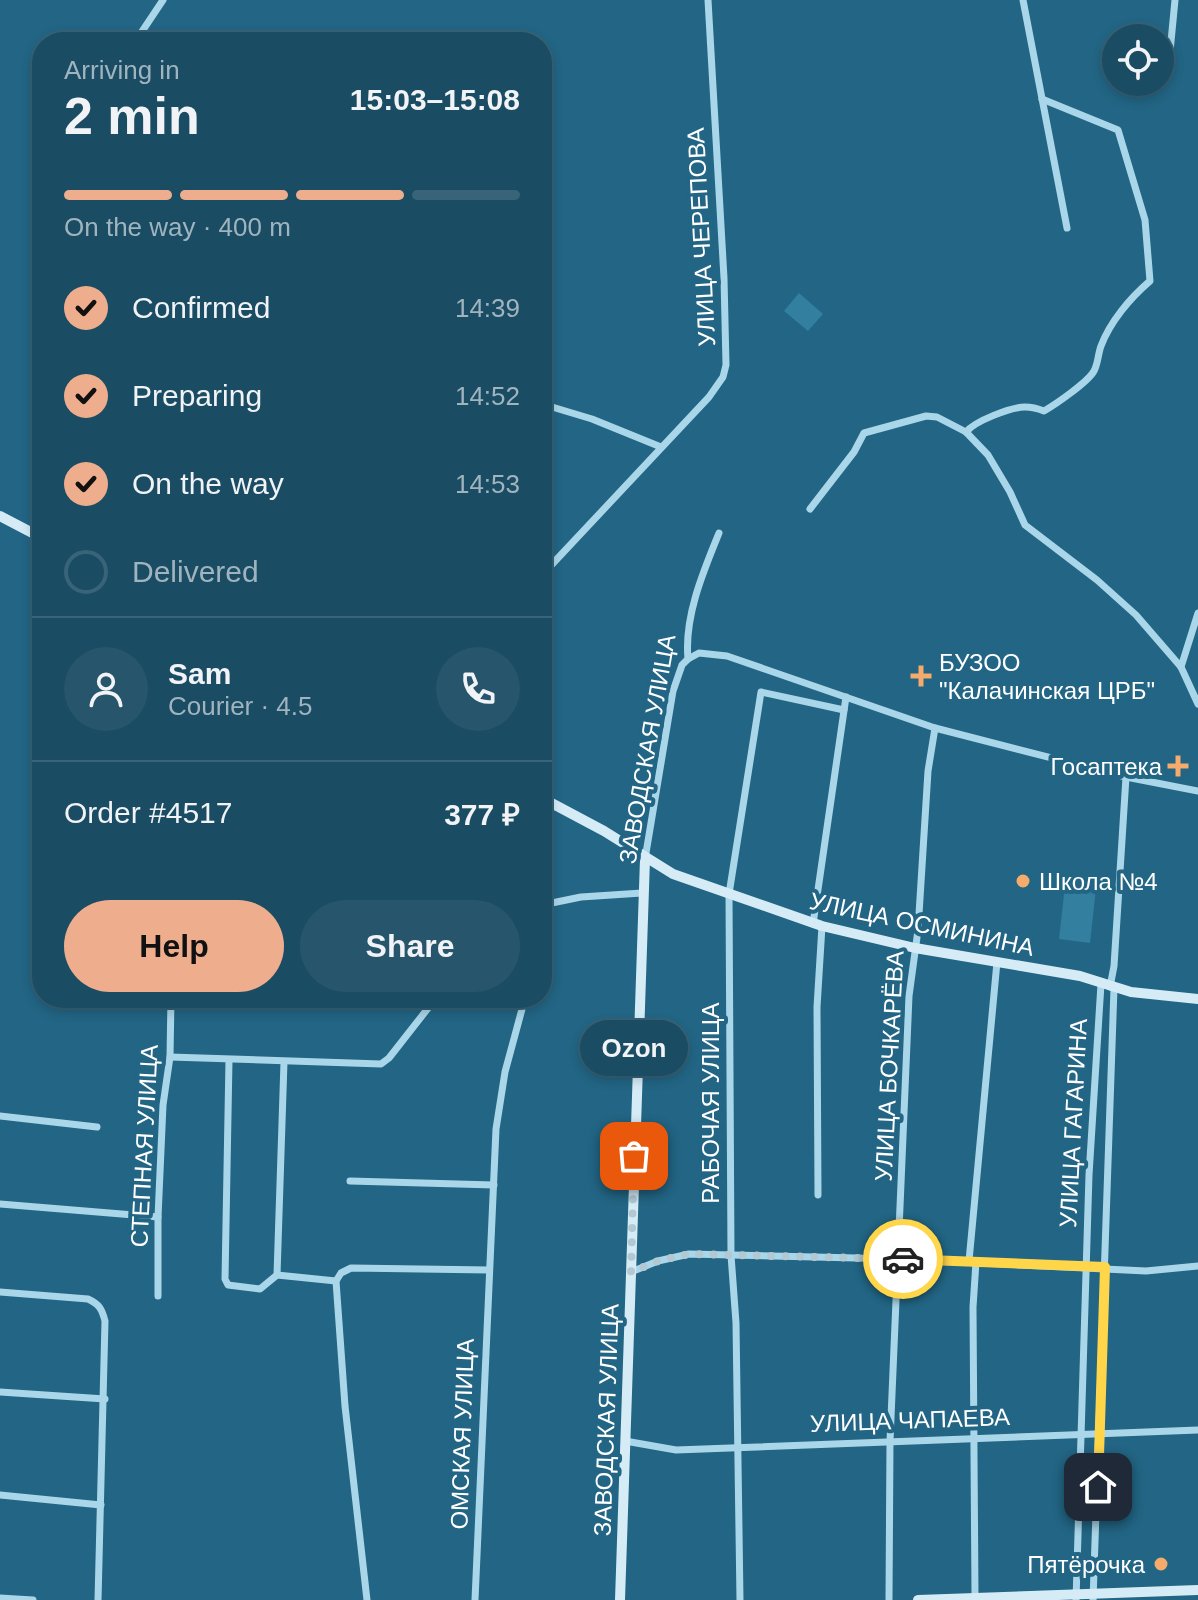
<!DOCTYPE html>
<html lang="en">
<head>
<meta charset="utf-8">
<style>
	body { margin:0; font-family:Helvetica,sans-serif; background:#27566c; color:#f1f3f6; height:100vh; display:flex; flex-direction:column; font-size:30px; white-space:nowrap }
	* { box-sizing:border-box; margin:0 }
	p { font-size:26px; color:#9fb4be }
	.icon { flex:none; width:44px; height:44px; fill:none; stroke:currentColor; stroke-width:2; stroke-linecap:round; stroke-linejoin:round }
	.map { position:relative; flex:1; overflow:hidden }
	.panel { position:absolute; left:32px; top:32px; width:520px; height:976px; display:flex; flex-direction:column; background:#1a4c63; border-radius:32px; box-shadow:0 4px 12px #0003,0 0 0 2px #386378 }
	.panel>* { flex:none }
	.controls { position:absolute; left:1102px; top:24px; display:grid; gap:16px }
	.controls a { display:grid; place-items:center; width:72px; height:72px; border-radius:50%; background:#1a4c63; box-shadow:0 4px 12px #0003,0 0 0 2px #386378; font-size:40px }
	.pin { position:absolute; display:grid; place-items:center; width:68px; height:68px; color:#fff; margin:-34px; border-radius:16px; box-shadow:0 4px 12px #0006 }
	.courier { position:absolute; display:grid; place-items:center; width:80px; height:80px; margin:-40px; border:6px solid #ffd54a; border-radius:50%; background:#fff; color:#222; box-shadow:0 2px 10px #0007 }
	.bubble { position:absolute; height:56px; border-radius:28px; background:#1a4c63; box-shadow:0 4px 12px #0003,0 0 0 2px #386378; font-size:26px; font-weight:800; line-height:56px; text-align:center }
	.overview em { font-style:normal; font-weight:800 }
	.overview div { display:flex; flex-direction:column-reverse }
	.overview { display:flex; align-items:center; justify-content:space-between; height:136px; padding:0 32px }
	h1 { font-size:52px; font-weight:800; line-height:60px }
	.bar { display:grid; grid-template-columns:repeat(4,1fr); gap:12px 8px; align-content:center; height:96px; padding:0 32px }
	.bar i { height:10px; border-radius:6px; background:#386378 }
	.bar .active { background:#eead8d }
	.bar p { grid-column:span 4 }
	.line { display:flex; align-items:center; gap:20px; padding:0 32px; border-top:2px solid #386378 }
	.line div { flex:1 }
	.round { display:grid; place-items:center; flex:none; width:84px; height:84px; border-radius:42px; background:#27566c }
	ol { padding:0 32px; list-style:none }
	li { display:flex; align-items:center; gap:24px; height:88px }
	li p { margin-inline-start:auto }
	li .icon { padding:8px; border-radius:50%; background:#eead8d; color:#111; stroke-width:4 }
	li:last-child { color:#9fb4be }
	li i { width:44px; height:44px; border:4px solid #386378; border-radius:50% }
	.button { display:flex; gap:16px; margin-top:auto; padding:16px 32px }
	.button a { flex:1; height:92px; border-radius:48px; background:#eead8d; color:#111; font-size:32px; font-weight:800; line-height:92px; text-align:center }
	.button a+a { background:#27566c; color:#f1f3f6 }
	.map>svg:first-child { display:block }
	.green { fill:#327fa0 }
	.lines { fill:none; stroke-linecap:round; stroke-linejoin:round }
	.street { stroke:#aad6e9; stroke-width:7 }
	.secondary { stroke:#d5ecf7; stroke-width:10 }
	.done { stroke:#b2c9d4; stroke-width:8; stroke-dasharray:0 14.4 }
	.route { stroke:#ffd54a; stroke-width:10 }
	.poi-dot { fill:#f5ab6c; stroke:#226584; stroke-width:3 }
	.labels { text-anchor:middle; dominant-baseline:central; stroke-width:8; stroke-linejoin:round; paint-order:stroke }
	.street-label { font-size:24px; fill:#fff; stroke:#226584 }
	.poi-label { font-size:24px; fill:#fff; stroke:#226584; text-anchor:start }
</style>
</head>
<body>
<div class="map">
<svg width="1198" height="1600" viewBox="0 0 1198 1600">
	<rect width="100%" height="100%" fill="#226584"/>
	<!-- green -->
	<g class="green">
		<polygon points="799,293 823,314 808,331 784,311"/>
		<polygon points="1066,876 1097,879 1090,943 1059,939"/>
	</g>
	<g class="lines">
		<!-- street -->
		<g class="street">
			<polyline points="1023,0 1067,228"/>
			<polyline points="135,42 163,0"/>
			<polyline points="1170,52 1175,0"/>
			<polyline points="542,404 592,419 661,447"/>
			<path d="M966 432C975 421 1011 407 1025 407 1031 407 1039 409 1044 411 1056 404 1088 382 1094 371 1098 364 1098 354 1101 346 1110 322 1130 298 1150 281L1145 220 1118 130 1042 99"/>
			<polyline points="810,509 854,452 864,433 926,416 937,417 966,432 988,455 1010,492 1025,525 1097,580 1136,615 1181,667 1198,704"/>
			<polyline points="542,575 709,397 723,377 726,365 724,278 708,0"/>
			<polyline points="688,659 699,653 727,656 935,728 1126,777 1198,791"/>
			<polyline points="1181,667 1198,613"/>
			<path d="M645 859 673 691 682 665 688 659C684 617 703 572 719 533"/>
			<polyline points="542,905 581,897 642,893"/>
			<polyline points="813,924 846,697"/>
			<polyline points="1110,987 1114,966 1126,777"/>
			<polyline points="170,1057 381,1064 389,1058 436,998"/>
			<polyline points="229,1060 225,1279 228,1285 260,1289 277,1275 336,1281 341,1273 351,1268 489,1270"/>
			<polyline points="0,1116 97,1127"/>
			<polyline points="350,1181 494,1185"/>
			<polyline points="818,1195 817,1007 822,926"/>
			<polyline points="0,1204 158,1217"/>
			<polyline points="969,1261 997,962"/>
			<polyline points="631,1272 658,1261 689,1254 898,1259 1146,1271 1198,1266"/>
			<polyline points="277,1275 284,1062"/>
			<polyline points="336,1281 345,1406 367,1600"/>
			<path d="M0 1292 88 1299C99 1304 102 1309 105 1321L98 1600"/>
			<polyline points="158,1296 158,1217 163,1105 170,1057 171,998"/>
			<polyline points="0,1392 105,1399"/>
			<polyline points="625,1441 676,1450 1198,1430"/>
			<polyline points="0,1495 101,1505"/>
			<polyline points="975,1597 973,1307 976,1262"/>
			<polyline points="0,1598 33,1600"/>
			<polyline points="475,1600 496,1129 505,1072 525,998"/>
			<polyline points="740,1600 736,1323 731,1255 729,894 761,692 844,710"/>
			<polyline points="889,1600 890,1441 909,996 918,930 928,771 935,728"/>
			<polyline points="1076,1600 1089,1175 1101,984"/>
			<polyline points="1093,1600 1114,988"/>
		</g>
		<!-- secondary -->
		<g class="secondary">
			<polyline points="0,516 42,538"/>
			<polyline points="542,798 604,831 673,874 822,926 915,948 1080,976 1131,992 1198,999"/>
			<polyline points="620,1600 645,859"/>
			<polyline points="918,1600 1198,1590"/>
		</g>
	</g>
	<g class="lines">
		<!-- done -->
		<polyline class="done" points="634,1156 631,1272 658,1261 689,1254 903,1259"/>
		<!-- route -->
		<polyline class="route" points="903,1259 1105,1267 1098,1487"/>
	</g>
	<!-- markers -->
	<g class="poi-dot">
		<path d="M917 664h8v8h8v8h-8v8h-8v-8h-8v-8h8z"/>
		<path d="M1174 754h8v8h8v8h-8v8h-8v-8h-8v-8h8z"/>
		<circle cx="1023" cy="881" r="8"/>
		<circle cx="1161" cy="1564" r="8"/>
	</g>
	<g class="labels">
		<!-- street labels -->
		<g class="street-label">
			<text transform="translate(701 237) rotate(-93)">УЛИЦА ЧЕРЕПОВА</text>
			<text transform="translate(647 749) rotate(-80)">ЗАВОДСКАЯ УЛИЦА</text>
			<text transform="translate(922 924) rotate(12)">УЛИЦА ОСМИНИНА</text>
			<text transform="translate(889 1066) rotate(-87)">УЛИЦА БОЧКАРЁВА</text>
			<text transform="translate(710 1103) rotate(-90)">РАБОЧАЯ УЛИЦА</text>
			<text transform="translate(1073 1123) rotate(-87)">УЛИЦА ГАГАРИНА</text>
			<text transform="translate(144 1146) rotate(-87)">СТЕПНАЯ УЛИЦА</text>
			<text transform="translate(606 1420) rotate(-88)">ЗАВОДСКАЯ УЛИЦА</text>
			<text transform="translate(910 1420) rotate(-2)">УЛИЦА ЧАПАЕВА</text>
			<text transform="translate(462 1434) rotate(-88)">ОМСКАЯ УЛИЦА</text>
		</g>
		<!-- poi labels -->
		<g class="poi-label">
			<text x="939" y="662">БУЗОО<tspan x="939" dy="28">"Калачинская ЦРБ"</tspan></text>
			<text x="1162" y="766" text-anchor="end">Госаптека</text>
			<text x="1039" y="881">Школа №4</text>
			<text x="1145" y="1564" text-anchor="end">Пятёрочка</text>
		</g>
	</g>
</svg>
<div class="controls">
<a><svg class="icon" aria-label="locate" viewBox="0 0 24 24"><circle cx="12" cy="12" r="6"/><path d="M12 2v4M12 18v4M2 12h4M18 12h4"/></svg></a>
</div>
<div class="pin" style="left:634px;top:1156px;background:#ea580c"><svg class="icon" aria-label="bag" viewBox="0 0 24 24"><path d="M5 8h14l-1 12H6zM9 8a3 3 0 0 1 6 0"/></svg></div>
<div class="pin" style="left:1098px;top:1487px;background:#1f2937"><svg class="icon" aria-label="home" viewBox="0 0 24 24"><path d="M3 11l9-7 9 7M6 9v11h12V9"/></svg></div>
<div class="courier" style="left:903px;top:1259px"><svg class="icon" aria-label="car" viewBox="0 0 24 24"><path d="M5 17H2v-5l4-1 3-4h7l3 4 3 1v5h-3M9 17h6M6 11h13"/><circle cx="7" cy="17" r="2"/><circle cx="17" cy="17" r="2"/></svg></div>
<div class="bubble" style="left:580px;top:1020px;width:108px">Ozon</div>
<section class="panel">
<div class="overview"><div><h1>2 min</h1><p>Arriving in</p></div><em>15:03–15:08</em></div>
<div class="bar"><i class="active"></i><i class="active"></i><i class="active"></i><i></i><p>On the way · 400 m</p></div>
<ol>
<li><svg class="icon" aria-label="check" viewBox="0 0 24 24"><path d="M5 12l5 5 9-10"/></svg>Confirmed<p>14:39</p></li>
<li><svg class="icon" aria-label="check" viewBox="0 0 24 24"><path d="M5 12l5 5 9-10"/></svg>Preparing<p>14:52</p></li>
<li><svg class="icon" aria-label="check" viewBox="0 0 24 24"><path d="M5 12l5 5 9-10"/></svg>On the way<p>14:53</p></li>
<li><i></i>Delivered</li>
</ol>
<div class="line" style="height:144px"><a class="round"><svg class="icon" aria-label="person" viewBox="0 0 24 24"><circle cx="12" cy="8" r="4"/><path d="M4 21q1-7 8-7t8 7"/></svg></a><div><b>Sam</b><p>Courier · 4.5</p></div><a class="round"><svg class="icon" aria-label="phone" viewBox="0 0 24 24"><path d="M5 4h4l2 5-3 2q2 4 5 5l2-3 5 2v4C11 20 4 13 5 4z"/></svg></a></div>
<div class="line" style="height:104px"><div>Order #4517</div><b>377 ₽</b></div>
<div class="button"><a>Help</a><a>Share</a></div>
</section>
</div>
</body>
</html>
